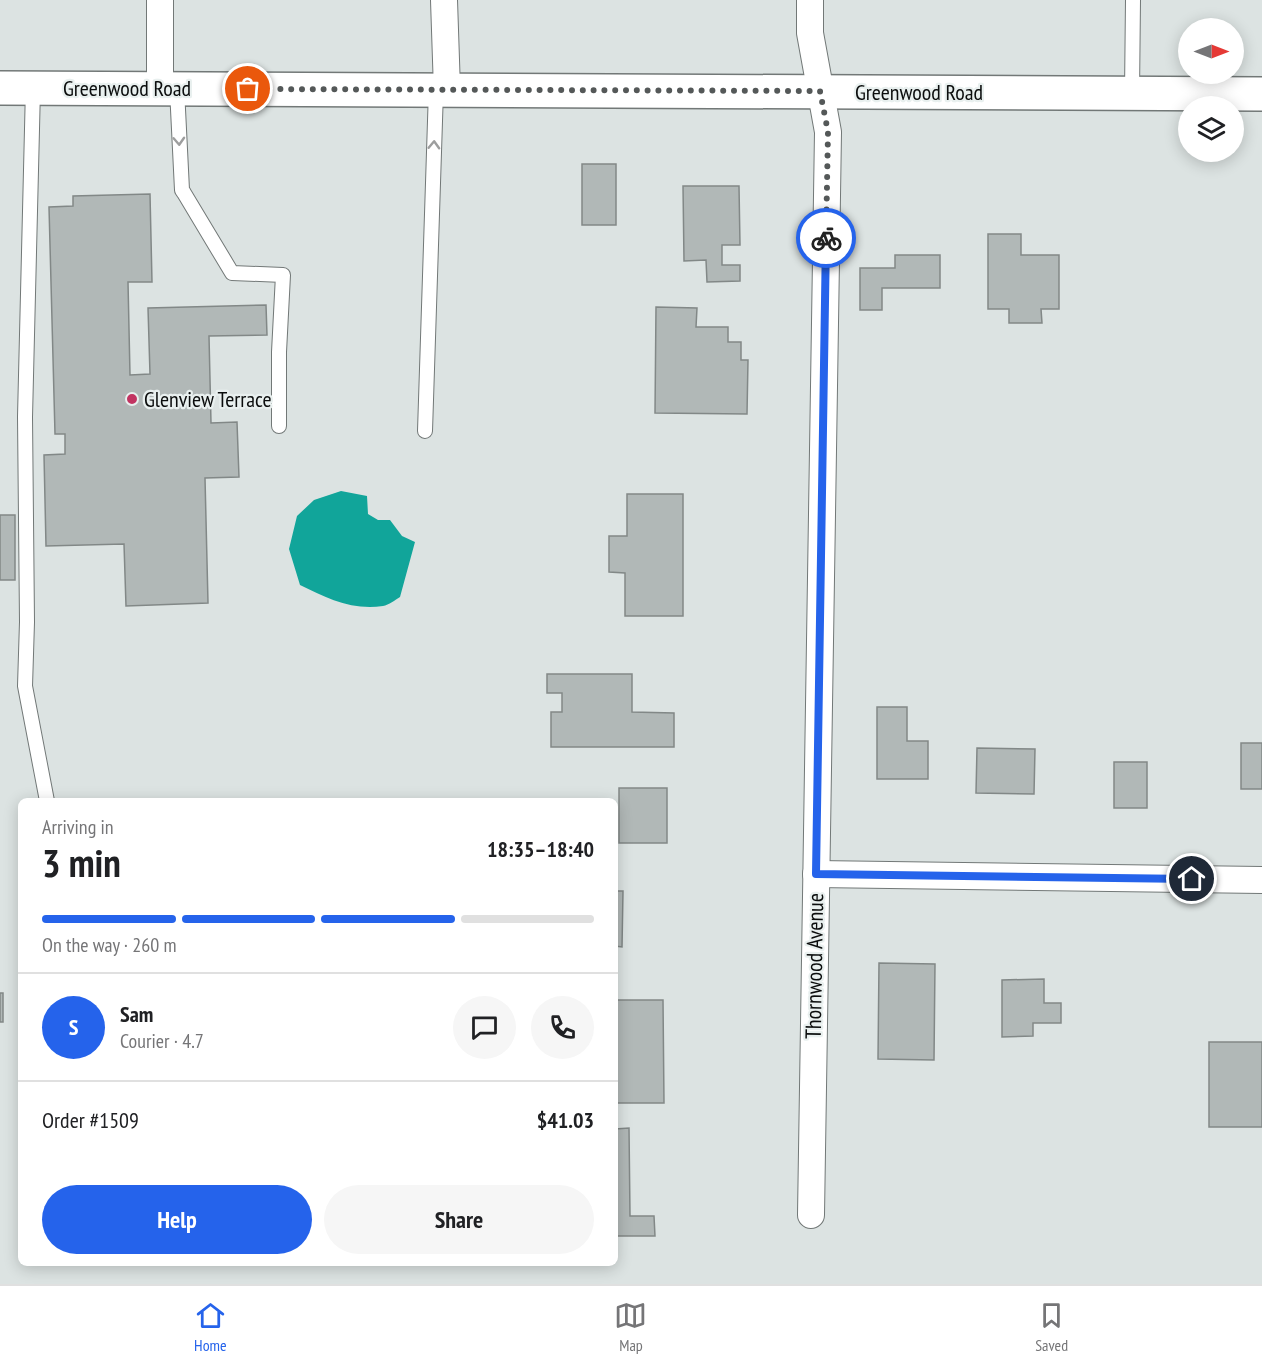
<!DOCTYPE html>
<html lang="en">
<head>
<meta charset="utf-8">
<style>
	body { margin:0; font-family:"PT Sans Narrow",sans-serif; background:#f6f6f6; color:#202124; height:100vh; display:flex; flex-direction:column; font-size:22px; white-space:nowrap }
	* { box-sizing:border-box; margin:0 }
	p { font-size:20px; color:#757577 }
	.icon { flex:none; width:33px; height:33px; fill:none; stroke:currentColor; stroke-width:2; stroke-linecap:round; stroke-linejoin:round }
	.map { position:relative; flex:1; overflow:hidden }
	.sheet { position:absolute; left:18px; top:798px; width:600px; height:468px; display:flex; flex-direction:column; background:#fff; border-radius:9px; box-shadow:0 3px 15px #0003 }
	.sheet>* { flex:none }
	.needle { width:39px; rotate:90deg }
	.fabs { position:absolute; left:1178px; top:18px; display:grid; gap:12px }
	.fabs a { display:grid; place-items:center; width:66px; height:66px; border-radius:50%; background:#fff; box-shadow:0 3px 15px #0003; font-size:30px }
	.pin { position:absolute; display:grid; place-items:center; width:51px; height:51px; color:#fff; margin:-26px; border:3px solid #fff; border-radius:50%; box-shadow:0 2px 6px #0007 }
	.courier { position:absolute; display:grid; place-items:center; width:60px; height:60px; margin:-30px; border:4px solid #2563eb; border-radius:50%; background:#fff; color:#222; box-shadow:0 2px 8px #0007 }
	.head em { font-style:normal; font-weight:600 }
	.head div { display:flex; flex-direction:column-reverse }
	.head { display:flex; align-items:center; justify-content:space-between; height:102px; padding:0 24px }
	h1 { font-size:39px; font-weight:600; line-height:45px }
	.bar { display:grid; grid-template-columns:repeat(4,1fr); gap:9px 6px; align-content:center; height:72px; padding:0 24px }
	.bar i { height:8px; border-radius:4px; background:#e0e0e0 }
	.bar .on { background:#2563eb }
	.bar p { grid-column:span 4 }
	.line { display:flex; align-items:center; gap:15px; padding:0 24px; border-top:2px solid #e0e0e0 }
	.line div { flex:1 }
	.round { display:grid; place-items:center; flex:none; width:63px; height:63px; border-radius:32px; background:#f6f6f6 }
	.action { display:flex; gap:12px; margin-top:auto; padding:12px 24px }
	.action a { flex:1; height:69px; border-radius:36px; background:#2563eb; color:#fff; font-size:24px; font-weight:600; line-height:69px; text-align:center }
	.action a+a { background:#f6f6f6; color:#202124 }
	.dock { display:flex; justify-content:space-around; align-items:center; height:84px; border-top:2px solid #e0e0e0; background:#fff; font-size:16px; color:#757577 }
	.dock a { display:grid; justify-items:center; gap:3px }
	.dock .on { color:#2563eb }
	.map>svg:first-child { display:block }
	.water { fill:#11a59a }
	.building { fill:#b1b8b7; stroke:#828887; stroke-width:1.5 }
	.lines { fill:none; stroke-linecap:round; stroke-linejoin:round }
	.lane-casing { stroke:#727877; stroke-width:16 }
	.street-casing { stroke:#727877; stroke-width:28 }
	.secondary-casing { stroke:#727877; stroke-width:36 }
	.lane { stroke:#fff; stroke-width:14 }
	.street { stroke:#fff; stroke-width:26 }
	.secondary { stroke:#fff; stroke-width:33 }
	.oneway { stroke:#9d9e9e }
	.done { stroke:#545858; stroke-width:6; stroke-dasharray:0 10.8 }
	.route { stroke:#2563eb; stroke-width:8 }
	.poi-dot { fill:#c23462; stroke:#e9f0ef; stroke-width:2 }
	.labels { text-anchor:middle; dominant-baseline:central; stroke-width:4.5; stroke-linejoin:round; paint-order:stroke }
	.street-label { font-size:22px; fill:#0b0d0d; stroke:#e9f0ef }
	.poi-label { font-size:22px; fill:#0b0d0d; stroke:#e9f0ef; text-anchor:start }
</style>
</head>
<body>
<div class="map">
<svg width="1262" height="1284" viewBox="0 0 1262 1284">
	<rect width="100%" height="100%" fill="#dce3e2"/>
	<!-- water -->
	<path class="water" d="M341 491 367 496 368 514 378 520H390L402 536 415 542 400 597C395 600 389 605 383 606 353 611 326 598 300 585L289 549 297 516 314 500Z"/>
	<!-- building -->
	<g class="building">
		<rect x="582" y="164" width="34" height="61"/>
		<polygon points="683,186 739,186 740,245 722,245 722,265 740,265 740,281 707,282 706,260 684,261"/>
		<polygon points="150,194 152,282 128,282 130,375 150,374 148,308 266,305 267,335 209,336 211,423 237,422 239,477 205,478 208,603 126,606 124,544 46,546 44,455 65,454 65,434 55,434 49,207 73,206 73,196"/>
		<polygon points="988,234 1021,234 1021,255 1059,255 1059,309 1041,309 1042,323 1009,323 1009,309 988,309"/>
		<polygon points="895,255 940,255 940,288 882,288 882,310 860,310 860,268 895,268"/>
		<polygon points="656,307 697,308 696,327 728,327 728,342 741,342 741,360 748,360 747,414 655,413"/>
		<polygon points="627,494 683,494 683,616 625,616 625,573 609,572 609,536 627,536"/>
		<rect x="0" y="515" width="15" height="65"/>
		<polygon points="547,674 632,674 632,712 674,713 674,747 551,747 551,712 562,712 562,693 547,693"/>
		<polygon points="877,707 907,707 907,741 928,741 928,779 877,779"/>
		<rect x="1241" y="743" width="21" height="46"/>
		<polygon points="977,748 1035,749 1034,794 976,793"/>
		<rect x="1114" y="762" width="33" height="46"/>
		<rect x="619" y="788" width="48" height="55"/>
		<polygon points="615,891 623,891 622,947 615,946"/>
		<polygon points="879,963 935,964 934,1060 878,1059"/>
		<polygon points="1044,979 1044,1003 1061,1003 1061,1023 1033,1023 1033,1036 1002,1037 1002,980"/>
		<rect x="0" y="993" width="3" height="29"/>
		<polygon points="615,1000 663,1000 664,1103 615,1103"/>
		<rect x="1209" y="1042" width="53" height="85"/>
		<polygon points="629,1128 630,1216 654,1216 655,1236 615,1236 615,1129"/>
	</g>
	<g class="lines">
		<!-- lane casing -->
		<g class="lane-casing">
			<g id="lane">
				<polyline points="33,88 25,417 27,622 25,686 47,801"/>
				<polyline points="177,89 182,190 184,193 232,273 283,275 279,352 279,426"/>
				<polyline points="1132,93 1133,0"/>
				<polyline points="425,431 436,90"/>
			</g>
		</g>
		<!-- street casing -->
		<g class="street-casing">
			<g id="street">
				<polyline points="160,0 160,89"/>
				<polyline points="444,0 447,90"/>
				<polyline points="810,0 810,33 828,132 811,1215"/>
				<polyline points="816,874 1262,880"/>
			</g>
		</g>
		<!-- secondary casing -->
		<g class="secondary-casing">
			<polyline id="secondary" points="0,88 1262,94"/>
		</g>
		<!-- lane -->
		<use href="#lane" class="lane"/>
		<!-- street -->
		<use href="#street" class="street"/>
		<!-- secondary -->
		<use href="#secondary" class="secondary"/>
	</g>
	<!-- one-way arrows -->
	<defs><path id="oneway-chevron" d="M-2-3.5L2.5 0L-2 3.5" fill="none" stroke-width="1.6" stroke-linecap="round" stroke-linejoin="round" transform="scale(1.5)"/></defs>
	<g class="oneway">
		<use href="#oneway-chevron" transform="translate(179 141) rotate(87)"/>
		<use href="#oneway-chevron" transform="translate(434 145) rotate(-88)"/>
	</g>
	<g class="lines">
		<!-- done -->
		<polyline class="done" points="248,89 820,91 828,132 826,238"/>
		<!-- route -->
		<polyline class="route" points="826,238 816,874 1192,879"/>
	</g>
	<!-- markers -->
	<circle class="poi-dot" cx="132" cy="399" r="6"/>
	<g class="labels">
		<!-- street labels -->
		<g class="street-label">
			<text x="127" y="88">Greenwood Road</text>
			<text x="919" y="92">Greenwood Road</text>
			<text transform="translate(814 966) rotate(-89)">Thornwood Avenue</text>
		</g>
		<!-- poi labels -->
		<g class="poi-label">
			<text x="144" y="399">Glenview Terrace</text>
		</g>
	</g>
</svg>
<div class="fabs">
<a><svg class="needle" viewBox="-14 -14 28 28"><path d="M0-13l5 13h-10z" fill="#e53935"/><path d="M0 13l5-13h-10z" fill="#757577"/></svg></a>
<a><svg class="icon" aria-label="layers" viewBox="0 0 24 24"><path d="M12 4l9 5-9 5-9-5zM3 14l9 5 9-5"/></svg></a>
</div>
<div class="pin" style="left:248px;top:89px;background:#ea580c"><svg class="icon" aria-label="bag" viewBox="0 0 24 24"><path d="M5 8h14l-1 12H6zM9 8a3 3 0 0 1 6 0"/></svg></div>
<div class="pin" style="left:1192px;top:879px;background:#1f2937"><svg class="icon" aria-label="home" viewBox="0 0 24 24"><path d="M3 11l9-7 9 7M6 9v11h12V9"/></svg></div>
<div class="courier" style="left:826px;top:238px"><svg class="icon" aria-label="bike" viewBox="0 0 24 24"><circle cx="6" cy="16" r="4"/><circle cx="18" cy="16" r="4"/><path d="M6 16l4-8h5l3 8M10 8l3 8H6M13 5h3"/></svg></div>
<section class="sheet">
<div class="head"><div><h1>3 min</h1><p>Arriving in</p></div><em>18:35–18:40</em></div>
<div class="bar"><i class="on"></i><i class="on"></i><i class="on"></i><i></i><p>On the way · 260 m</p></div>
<div class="line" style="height:108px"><b class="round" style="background:#2563eb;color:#fff">S</b><div><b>Sam</b><p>Courier · 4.7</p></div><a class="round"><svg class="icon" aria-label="chat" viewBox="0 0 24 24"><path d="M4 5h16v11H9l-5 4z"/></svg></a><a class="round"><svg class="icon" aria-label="phone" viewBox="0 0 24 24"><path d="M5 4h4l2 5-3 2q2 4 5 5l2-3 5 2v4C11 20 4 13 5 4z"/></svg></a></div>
<div class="line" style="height:78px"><div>Order #1509</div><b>$41.03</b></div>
<div class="action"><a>Help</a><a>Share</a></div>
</section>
</div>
<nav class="dock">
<a class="on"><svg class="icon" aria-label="home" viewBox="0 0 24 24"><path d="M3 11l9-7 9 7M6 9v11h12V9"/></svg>Home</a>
<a><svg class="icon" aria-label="map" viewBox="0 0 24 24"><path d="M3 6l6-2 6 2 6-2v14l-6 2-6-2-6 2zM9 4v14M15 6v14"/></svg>Map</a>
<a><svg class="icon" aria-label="saved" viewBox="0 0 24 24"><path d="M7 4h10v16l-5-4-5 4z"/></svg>Saved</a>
</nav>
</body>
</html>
